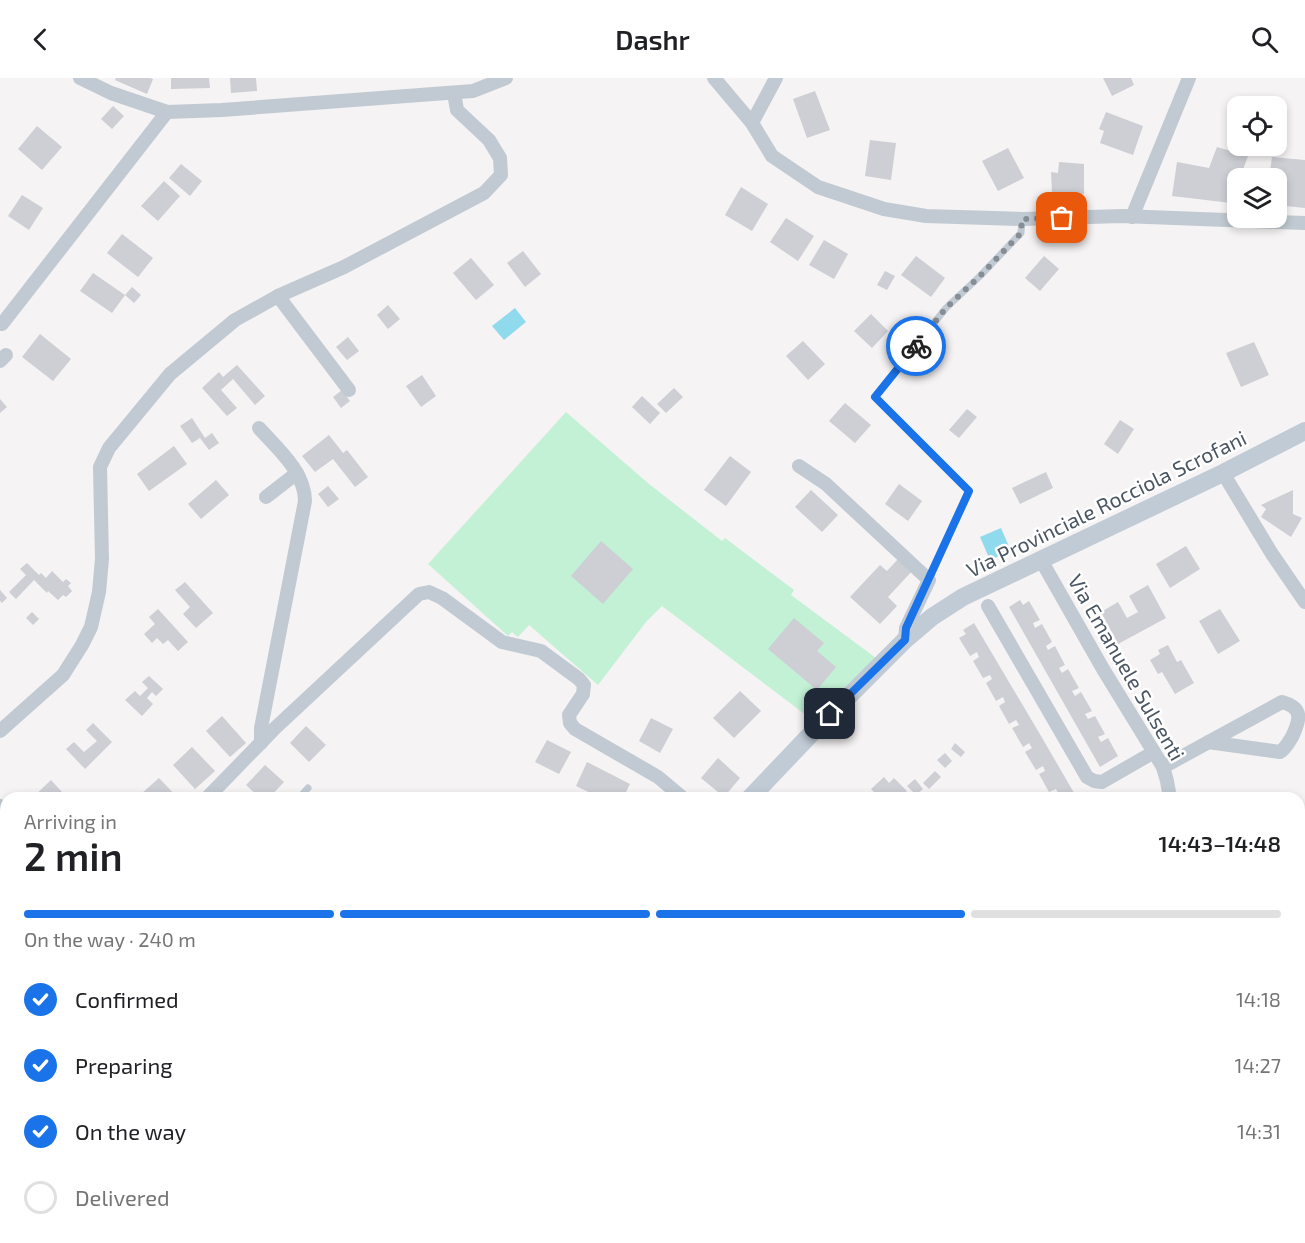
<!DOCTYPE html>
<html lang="en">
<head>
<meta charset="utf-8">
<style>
	body { margin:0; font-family:"Exo 2",sans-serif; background:#f2f2f2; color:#202124; height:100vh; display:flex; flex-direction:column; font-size:22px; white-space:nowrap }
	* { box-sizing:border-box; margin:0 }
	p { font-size:20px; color:#757577 }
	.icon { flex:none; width:33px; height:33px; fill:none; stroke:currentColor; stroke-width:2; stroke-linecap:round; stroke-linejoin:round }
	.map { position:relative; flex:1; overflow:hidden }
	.side { position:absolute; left:0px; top:714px; width:1305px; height:452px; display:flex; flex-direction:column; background:#fff; border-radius:18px 18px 0 0; box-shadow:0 3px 9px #0003 }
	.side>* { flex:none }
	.controls { position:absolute; left:1227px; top:18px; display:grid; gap:12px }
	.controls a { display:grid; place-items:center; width:60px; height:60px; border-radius:12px; background:#fff; box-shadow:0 3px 9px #0003; font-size:30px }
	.pin { position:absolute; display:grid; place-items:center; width:51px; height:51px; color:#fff; margin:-26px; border-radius:12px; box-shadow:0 3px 9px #0006 }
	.courier { position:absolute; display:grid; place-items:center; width:60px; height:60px; margin:-30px; border:4px solid #1a73e8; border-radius:50%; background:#fff; color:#222; box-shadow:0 2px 8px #0007 }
	.summary em { font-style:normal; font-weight:600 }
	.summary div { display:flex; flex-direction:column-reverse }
	.summary { display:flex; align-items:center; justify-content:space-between; height:102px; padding:0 24px }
	h1 { font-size:39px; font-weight:600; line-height:45px }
	.bar { display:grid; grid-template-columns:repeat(4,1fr); gap:9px 6px; align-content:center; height:72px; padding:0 24px }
	.bar i { height:8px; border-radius:4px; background:#e0e0e0 }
	.bar .active { background:#1a73e8 }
	.bar p { grid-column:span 4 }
	ol { padding:0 24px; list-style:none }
	li { display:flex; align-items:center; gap:18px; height:66px }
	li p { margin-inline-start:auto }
	li .icon { padding:6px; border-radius:50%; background:#1a73e8; color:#fff; stroke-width:4 }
	li:last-child { color:#757577 }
	li i { width:33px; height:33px; border:3px solid #e0e0e0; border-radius:50% }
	header { display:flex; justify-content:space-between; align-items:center; height:78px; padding:0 24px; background:#fff; font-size:27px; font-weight:600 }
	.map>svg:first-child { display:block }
	.green { fill:#c3f1d5 }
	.water { fill:#90daee }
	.building { fill:#cdcfd5 }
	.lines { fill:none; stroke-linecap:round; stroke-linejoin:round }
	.lane { stroke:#c1cad2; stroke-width:7 }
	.street { stroke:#c1cad2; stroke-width:14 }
	.secondary { stroke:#c1cbd6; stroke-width:18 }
	.done { stroke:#868d94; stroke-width:6; stroke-dasharray:0 10.8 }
	.route { stroke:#1a73e8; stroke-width:8 }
	.labels { text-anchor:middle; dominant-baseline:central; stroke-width:5; stroke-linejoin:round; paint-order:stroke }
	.street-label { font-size:21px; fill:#4a5661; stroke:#fff }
</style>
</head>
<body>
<header><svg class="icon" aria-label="back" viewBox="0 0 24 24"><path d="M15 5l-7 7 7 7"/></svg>Dashr<svg class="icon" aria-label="search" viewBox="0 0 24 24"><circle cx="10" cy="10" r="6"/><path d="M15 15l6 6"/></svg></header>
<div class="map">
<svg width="1305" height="1165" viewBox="0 0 1305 1165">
	<rect width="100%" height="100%" fill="#f5f3f3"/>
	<!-- green -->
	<polygon class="green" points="566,334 649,406 722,463 725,460 794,512 791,517 880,583 833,627 826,626 819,632 819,640 815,644 662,528 646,544 598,607 529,547 518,559 512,554 508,558 428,486"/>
	<!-- water -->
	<g class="water">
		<polygon points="515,230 526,244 504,262 492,248"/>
		<polygon points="1001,450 1011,473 990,482 980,459"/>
	</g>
	<!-- building -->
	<g class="building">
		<polygon points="116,0 150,0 153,1 147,16 115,2"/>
		<polygon points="171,0 209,0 210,10 171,11"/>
		<polygon points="230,0 256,0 257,13 231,15"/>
		<polygon points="1103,0 1131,0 1134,7 1112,18"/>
		<polygon points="815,13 830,52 807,60 793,21"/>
		<polygon points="113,28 124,38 112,51 101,41"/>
		<polygon points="1106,34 1143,48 1133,77 1100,65 1104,53 1099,51"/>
		<polygon points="37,48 62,69 42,92 18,71"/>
		<polygon points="870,62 896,65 891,102 865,98"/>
		<polygon points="1217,69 1248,78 1240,100 1238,100 1238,107 1231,125 1172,118 1177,84 1209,90"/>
		<polygon points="1008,70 1024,100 998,113 982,83"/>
		<polygon points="1272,79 1305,82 1305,130 1276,127 1276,100 1269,100"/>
		<polygon points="1059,84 1084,86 1084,116 1052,115 1051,94 1058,95"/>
		<polygon points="181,86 202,103 190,118 169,100"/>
		<polygon points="164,103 180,118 158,143 141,128"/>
		<polygon points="741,109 768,126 752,153 725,137"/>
		<polygon points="22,117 43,130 29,152 8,138"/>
		<polygon points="786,140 814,158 798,183 770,164"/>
		<polygon points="122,156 153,180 138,199 107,175"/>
		<polygon points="824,162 848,176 834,201 809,187"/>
		<polygon points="523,173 541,196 525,209 507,185"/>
		<polygon points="916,178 945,200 931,219 901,197"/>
		<polygon points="1044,178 1059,191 1040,213 1025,200"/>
		<polygon points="471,180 494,207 476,222 453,195"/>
		<polygon points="885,193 895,198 887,212 877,207"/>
		<polygon points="93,195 125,217 132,209 141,217 134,225 125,217 112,235 80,213"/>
		<polygon points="388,227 400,241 388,251 377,237"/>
		<polygon points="871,236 888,253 872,270 854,253"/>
		<polygon points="40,256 71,281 53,303 22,279"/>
		<polygon points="348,259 359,273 347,282 336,269"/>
		<polygon points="803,263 825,286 808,302 786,278"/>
		<polygon points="1254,264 1269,297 1241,309 1226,275"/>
		<polygon points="237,287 265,318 255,327 233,301 221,312 237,330 227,338 202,310 219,294 223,299"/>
		<polygon points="422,297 436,318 421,329 406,308"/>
		<polygon points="674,310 683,319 666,335 657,326"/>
		<polygon points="342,312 350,323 341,330 333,319"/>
		<polygon points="642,318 660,335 650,346 632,329"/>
		<polygon points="0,321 7,329 0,335"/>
		<polygon points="845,325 871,347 855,365 829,343"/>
		<polygon points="967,331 977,339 959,360 949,352"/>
		<polygon points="192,340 205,360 212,355 219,365 209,372 200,360 192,365 180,348"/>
		<polygon points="1120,342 1134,351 1118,376 1104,366"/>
		<polygon points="329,357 343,375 347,372 368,399 355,409 333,381 315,394 302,378"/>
		<polygon points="174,368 187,386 149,413 137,396"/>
		<polygon points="730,378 751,394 726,428 704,412"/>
		<polygon points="1046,394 1053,410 1020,426 1012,410"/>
		<polygon points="216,402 229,417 201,441 188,426"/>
		<polygon points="899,406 922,423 908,443 885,426"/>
		<polygon points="328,408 339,421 328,429 318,416"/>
		<polygon points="811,412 838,437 822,454 795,429"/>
		<polygon points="1293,412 1293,436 1302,440 1291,459 1261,439 1266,431 1261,427"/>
		<polygon points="601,463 633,491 603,526 571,498"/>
		<polygon points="1186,468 1200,491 1170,510 1156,486"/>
		<polygon points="899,480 912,493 888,519 897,528 880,546 850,519 880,487 887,493"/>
		<polygon points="27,485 39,497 41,495 46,500 52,493 63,504 66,501 71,505 68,508 72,513 66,519 63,517 58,522 48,513 47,515 34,502 16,521 9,514 26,497 20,491"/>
		<polygon points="185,504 213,535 196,550 183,536 190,529 175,512"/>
		<polygon points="1148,507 1166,540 1118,566 1101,534 1118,524 1127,540 1138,534 1129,518"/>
		<polygon points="0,512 7,520 2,525 0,523"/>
		<polygon points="1020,522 1023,527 1029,523 1040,542 1033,545 1035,550 1042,546 1052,564 1046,568 1048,572 1055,568 1065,587 1059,590 1062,595 1068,591 1079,610 1072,613 1075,618 1081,614 1092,633 1085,636 1088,641 1095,638 1105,656 1098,659 1101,664 1108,660 1118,678 1100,689 1009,529"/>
		<polygon points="158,531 188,564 178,573 168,562 163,566 157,560 152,565 144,556 155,546 149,539"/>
		<polygon points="1220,531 1240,563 1218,576 1199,543"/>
		<polygon points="32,534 39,541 33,547 26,540"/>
		<polygon points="794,540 824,565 817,573 836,589 817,612 768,571"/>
		<polygon points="974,545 1041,658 1077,720 1050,720 1058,715 1056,711 1049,714 1039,696 1045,693 1043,688 1036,692 1025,674 1032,670 1029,665 1023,669 1012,650 1019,647 1016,642 1009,646 999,628 1005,624 1003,619 996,623 986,605 992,601 990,597 983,600 973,583 979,579 977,574 970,578 959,560 966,556 963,552"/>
		<polygon points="1168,567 1177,584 1181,582 1194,605 1175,616 1162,594 1158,596 1150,582 1160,576 1158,572"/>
		<polygon points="149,598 163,611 156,618 152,614 147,620 153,626 142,638 125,622 135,613 140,618 148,610 142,604"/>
		<polygon points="740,613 761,633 734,660 713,640"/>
		<polygon points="222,638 246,665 230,679 206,653"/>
		<polygon points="651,640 673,651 660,675 639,663"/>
		<polygon points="93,645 112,664 85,691 66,671 74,664 84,674 97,663 86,652"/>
		<polygon points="306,648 326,667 309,684 290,665"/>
		<polygon points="547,662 571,674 559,696 535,684"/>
		<polygon points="955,665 965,674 961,679 951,671"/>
		<polygon points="192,669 215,693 195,711 173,687"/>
		<polygon points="945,675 952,683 945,690 937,682"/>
		<polygon points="718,680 740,700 724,719 701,700"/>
		<polygon points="587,684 630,706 623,720 601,720 576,708"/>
		<polygon points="265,687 284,704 269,720 260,720 246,707"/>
		<polygon points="935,693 941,699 929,711 923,705"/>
		<polygon points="884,699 889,705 894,700 907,713 899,720 880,720 871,711"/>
		<polygon points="159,700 178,720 145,720 141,716"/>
		<polygon points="915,701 923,711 916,717 907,708"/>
		<polygon points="51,702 62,714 58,718 60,720 32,720"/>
		<polygon points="0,743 6,750 6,754 0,758"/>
		<polygon points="2,773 6,778 6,800 0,805 0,775"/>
		<polygon points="6,1105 6,1149 0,1149 0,1118"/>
		<polygon points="378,1160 394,1160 391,1164"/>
		<polygon points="449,1160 479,1160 477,1165 467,1165"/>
		<polygon points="770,1160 791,1160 792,1165 767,1165 771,1163"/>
		<polygon points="831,1160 853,1160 856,1165 828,1165"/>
		<polygon points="880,1160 895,1160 901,1163 900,1165 877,1165"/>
		<polygon points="1005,1160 1015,1160 1027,1165 1007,1165 1003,1163"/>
		<polygon points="1063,1160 1084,1160 1082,1165 1060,1165"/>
		<polygon points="1093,1160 1123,1160 1120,1165 1102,1165"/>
		<polygon points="1148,1160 1169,1160 1166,1165 1145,1165"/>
	</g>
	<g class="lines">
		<!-- lane -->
		<g class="lane">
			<polyline points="929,502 969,413 875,319 946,230 980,198 1021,155 1022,141"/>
			<polyline points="299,720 308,710"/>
			<polyline points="751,1165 754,1160"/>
		</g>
		<!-- street -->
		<g class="street">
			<polyline points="80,0 111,15 167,34 222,32 473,13 506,0"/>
			<polyline points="714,0 752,45 772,78 818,109 884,131 926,138 1022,141 1122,138 1305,145"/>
			<polyline points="752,45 776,0"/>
			<polyline points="1132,139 1189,0"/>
			<polyline points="278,218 349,312"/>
			<polyline points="2,246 167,34"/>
			<polyline points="0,283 6,277"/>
			<path d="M259 350C278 371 305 394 305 423L261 650V665"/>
			<polyline points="799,388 826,406 929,502 906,550 905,562"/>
			<polyline points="1223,395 1272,476 1305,524"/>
			<polyline points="266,419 297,395"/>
			<polyline points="1041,482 1103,591 1163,689 1167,703 1170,720"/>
			<polyline points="988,528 1087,699 1094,703 1102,704 1154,674"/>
			<polyline points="0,653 63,597 82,567 91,549 99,514 102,481 100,389 109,370 170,296 235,242 278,218 344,189 484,115 501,97 500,80 489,62 457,32 454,15"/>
			<path d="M1163 689 1282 624C1304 630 1300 642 1292 659 1288 665 1286 670 1280 674L1208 664"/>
			<polyline points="207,720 273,652 419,516 429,514 442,520 502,564 541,573 579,601 584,607 583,616 569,637 570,645 575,651 658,699 683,720"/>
			<polyline points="0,728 6,736"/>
			<polyline points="1299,1119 1305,1120"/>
			<polyline points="872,1165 875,1160"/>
			<polyline points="1045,1165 1048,1160"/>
			<polyline points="1129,1165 1132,1160"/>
		</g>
		<!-- secondary -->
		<g class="secondary">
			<polyline points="750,720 809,658 905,562 932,539 963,519 1223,395 1305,353"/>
			<polyline points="0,1160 29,1160"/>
			<polyline points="285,1160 310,1165"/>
			<polyline points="320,1160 327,1161 336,1160"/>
			<polyline points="355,1160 360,1165"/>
		</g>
	</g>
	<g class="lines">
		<!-- done -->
		<polyline class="done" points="916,268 946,230 980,198 1021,155 1022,141 1062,140"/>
		<!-- route -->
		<polyline class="route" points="830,636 905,562 906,550 969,413 875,319 916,268"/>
	</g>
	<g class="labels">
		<!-- street labels -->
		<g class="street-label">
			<text transform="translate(1106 425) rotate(-26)">Via Provinciale Rocciola Scrofani</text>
			<text transform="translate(1127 589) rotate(60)">Via Emanuele Sulsenti</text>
		</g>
	</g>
</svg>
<div class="controls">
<a><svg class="icon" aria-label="locate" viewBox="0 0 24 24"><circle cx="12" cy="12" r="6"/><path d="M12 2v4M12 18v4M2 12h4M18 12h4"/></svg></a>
<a><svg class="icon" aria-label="layers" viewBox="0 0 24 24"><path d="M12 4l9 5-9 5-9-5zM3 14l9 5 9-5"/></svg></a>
</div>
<div class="pin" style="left:1062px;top:140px;background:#ea580c"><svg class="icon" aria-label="bag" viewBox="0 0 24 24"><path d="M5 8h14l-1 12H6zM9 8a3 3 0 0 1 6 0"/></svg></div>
<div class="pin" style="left:830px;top:636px;background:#1f2937"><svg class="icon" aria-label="home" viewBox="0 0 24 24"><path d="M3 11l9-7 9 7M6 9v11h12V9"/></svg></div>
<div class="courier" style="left:916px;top:268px"><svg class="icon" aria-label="bike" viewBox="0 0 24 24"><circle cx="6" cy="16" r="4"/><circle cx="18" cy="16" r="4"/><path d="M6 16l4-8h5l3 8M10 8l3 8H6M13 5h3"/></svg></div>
<section class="side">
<div class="summary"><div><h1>2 min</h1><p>Arriving in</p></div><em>14:43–14:48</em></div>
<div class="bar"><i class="active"></i><i class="active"></i><i class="active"></i><i></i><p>On the way · 240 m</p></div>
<ol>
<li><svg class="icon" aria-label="check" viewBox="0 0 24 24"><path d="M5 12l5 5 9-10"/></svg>Confirmed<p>14:18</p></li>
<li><svg class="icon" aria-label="check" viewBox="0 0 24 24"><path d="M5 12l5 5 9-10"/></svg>Preparing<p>14:27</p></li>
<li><svg class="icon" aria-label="check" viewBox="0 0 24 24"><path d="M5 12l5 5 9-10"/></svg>On the way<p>14:31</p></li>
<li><i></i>Delivered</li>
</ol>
</section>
</div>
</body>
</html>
